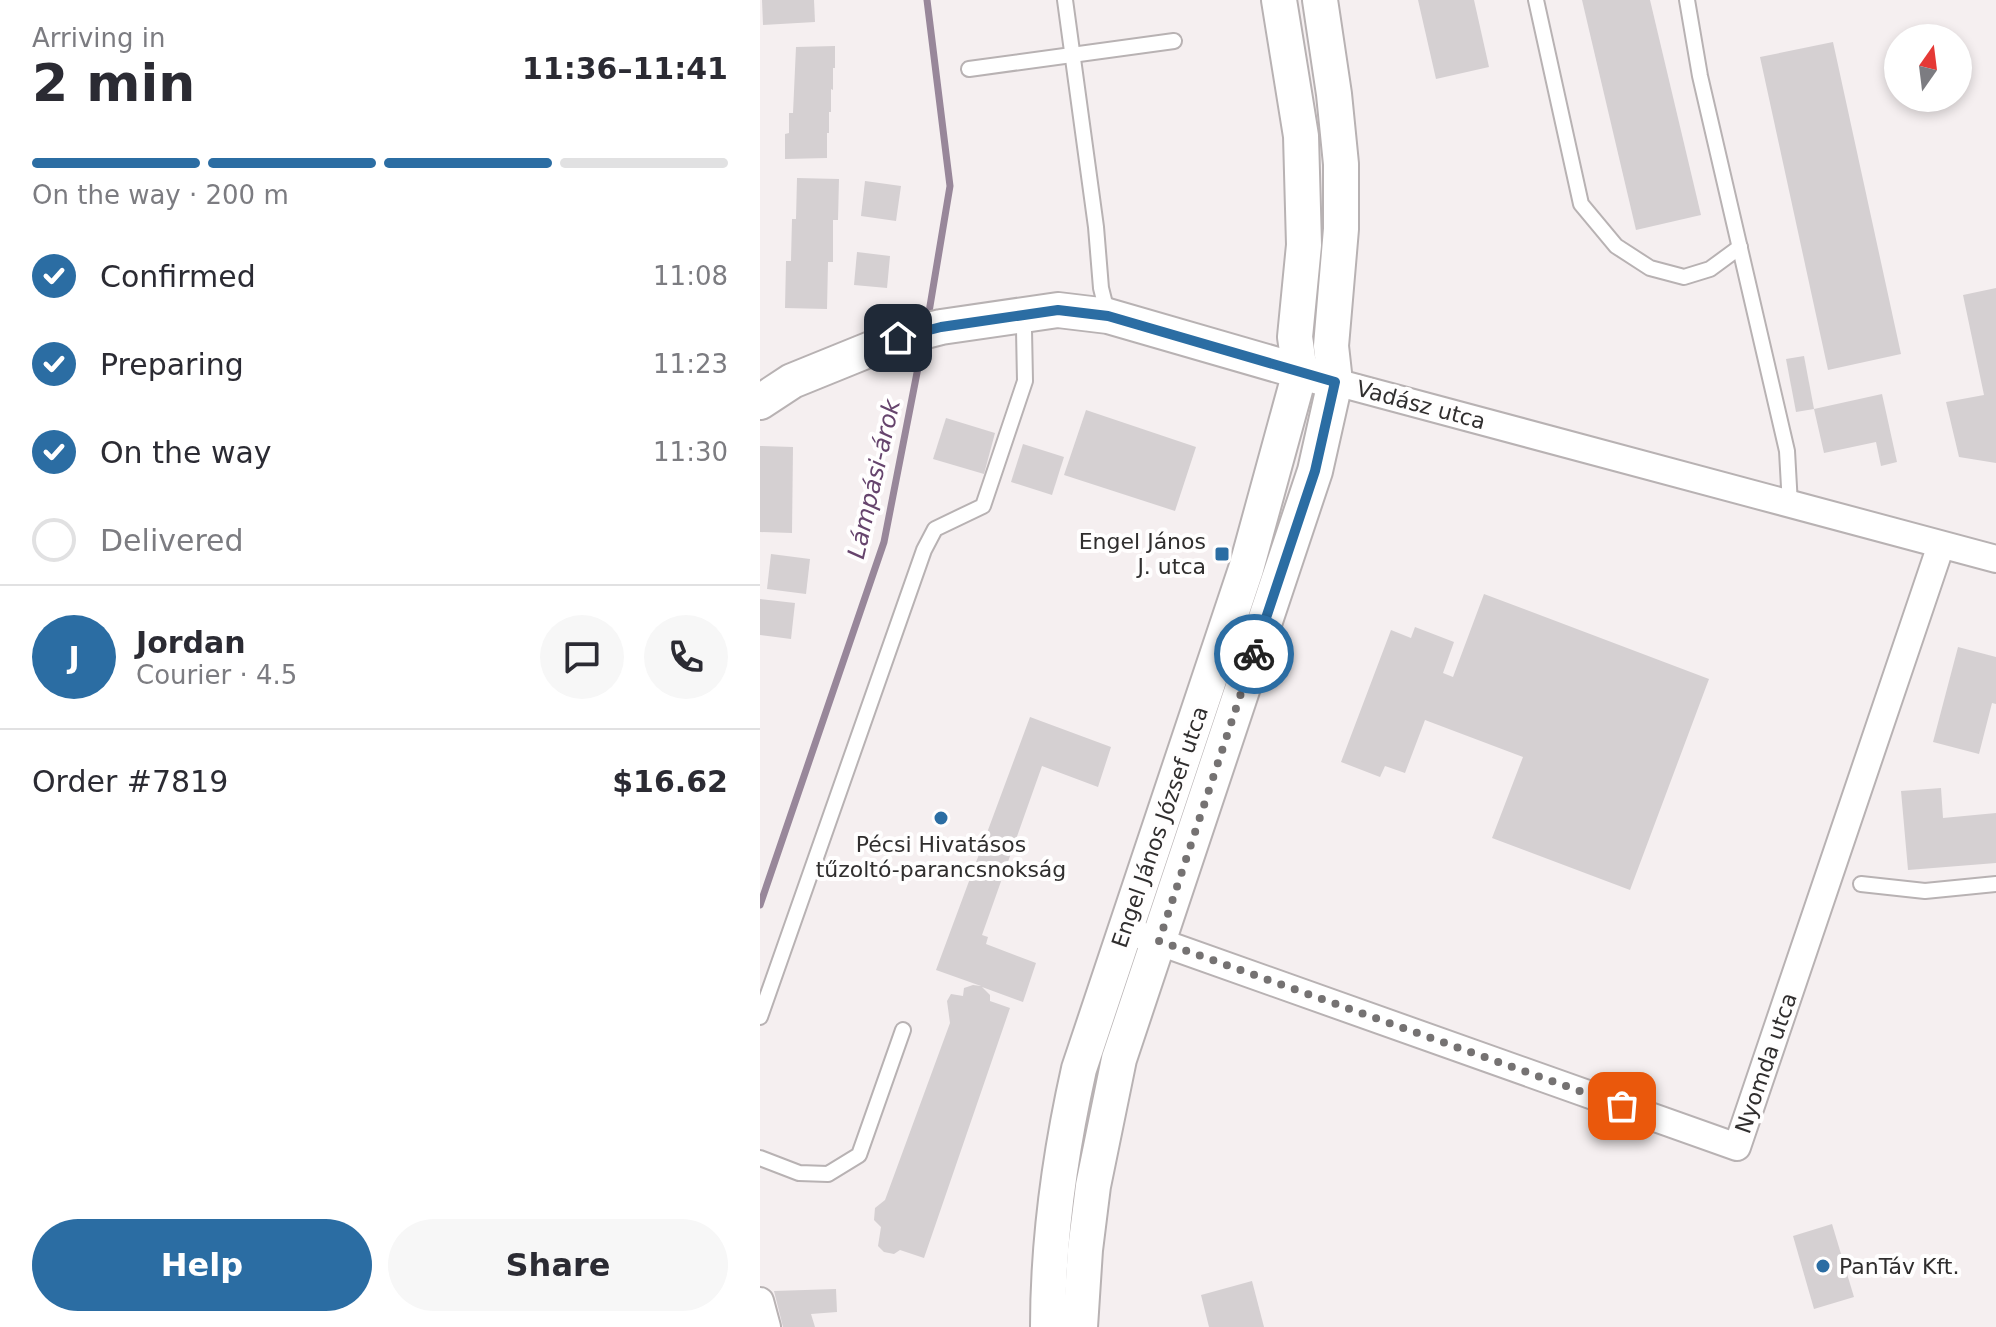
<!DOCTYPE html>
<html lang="en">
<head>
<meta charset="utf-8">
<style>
	body { margin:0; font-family:"DejaVu Sans",sans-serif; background:#f7f7f7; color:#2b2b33; height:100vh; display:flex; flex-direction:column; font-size:30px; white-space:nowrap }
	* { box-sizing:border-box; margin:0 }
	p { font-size:26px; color:#7c7c81 }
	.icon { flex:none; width:44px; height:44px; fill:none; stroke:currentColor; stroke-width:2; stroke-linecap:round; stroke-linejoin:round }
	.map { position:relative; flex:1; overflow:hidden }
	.sheet { display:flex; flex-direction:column; background:#fff; width:760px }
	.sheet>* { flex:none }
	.needle { width:52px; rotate:14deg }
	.controls { position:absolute; left:1124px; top:24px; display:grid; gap:16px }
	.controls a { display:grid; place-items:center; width:88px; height:88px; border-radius:50%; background:#fff; box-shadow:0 4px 12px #0003; font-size:40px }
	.pin { position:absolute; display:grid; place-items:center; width:68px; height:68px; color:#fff; margin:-34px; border-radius:16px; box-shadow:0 4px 12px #0006 }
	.courier { position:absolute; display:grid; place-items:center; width:80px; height:80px; margin:-40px; border:6px solid #2b6da3; border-radius:50%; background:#fff; color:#222; box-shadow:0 2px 10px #0007 }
	.head em { font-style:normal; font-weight:800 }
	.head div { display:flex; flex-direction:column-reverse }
	.head { display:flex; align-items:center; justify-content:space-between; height:136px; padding:0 32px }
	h1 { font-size:52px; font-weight:800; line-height:60px }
	.bar { display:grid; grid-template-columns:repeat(4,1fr); gap:12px 8px; align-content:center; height:96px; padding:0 32px }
	.bar i { height:10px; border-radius:6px; background:#e1e1e2 }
	.bar .active { background:#2b6da3 }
	.bar p { grid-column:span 4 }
	.line { display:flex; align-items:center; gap:20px; padding:0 32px; border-top:2px solid #e1e1e2 }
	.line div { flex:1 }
	.round { display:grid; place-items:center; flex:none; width:84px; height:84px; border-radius:42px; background:#f7f7f7 }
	ol { padding:0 32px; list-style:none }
	li { display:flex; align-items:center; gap:24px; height:88px }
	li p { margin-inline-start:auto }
	li .icon { padding:8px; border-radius:50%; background:#2b6da3; color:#fff; stroke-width:4 }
	li:last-child { color:#7c7c81 }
	li i { width:44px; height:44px; border:4px solid #e1e1e2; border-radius:50% }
	.button { display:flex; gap:16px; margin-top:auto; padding:16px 32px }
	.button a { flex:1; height:92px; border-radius:48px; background:#2b6da3; color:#fff; font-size:32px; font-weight:800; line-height:92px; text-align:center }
	.button a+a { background:#f7f7f7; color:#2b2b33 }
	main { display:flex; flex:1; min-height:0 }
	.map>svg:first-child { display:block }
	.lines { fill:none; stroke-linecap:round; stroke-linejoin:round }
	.stream { stroke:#98879a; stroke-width:7 }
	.building { fill:#d5d0d2 }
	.service-casing { stroke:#b8b2b3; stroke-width:18 }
	.minor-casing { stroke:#b8b2b3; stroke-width:30 }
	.tertiary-casing { stroke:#b8b2b3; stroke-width:38 }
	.service { stroke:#fff; stroke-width:14 }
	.minor { stroke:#fff; stroke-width:26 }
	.tertiary { stroke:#fff; stroke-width:34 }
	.done { stroke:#757272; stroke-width:8; stroke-dasharray:0 14.4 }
	.route { stroke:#2b6da3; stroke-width:10 }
	.poi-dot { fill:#2b6da3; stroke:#fffefe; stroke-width:3 }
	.labels { text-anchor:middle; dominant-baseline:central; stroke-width:8; stroke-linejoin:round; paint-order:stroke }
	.street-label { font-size:22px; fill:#302e2e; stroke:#fffefe }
	.poi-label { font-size:22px; fill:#302e2e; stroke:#fffefe; text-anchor:end }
	.water-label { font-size:24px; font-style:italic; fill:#66446d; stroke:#fffefe }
</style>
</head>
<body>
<main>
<section class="sheet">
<div class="head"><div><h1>2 min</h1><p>Arriving in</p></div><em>11:36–11:41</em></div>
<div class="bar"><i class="active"></i><i class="active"></i><i class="active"></i><i></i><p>On the way · 200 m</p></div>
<ol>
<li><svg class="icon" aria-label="check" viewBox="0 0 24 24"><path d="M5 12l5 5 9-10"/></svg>Confirmed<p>11:08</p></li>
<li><svg class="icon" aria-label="check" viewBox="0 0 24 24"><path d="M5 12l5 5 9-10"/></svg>Preparing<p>11:23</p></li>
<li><svg class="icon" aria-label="check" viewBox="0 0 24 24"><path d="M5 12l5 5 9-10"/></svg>On the way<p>11:30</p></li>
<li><i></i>Delivered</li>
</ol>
<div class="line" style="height:144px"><b class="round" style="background:#2b6da3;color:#fff">J</b><div><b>Jordan</b><p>Courier · 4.5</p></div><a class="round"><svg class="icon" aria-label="chat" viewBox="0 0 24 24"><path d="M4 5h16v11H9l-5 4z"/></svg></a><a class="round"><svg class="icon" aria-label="phone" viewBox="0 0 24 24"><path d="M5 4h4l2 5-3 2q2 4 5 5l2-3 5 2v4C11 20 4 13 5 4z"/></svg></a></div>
<div class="line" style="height:104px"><div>Order #7819</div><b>$16.62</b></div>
<div class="button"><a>Help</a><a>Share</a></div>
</section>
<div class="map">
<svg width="1236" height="1327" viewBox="0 0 1236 1327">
	<rect width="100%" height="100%" fill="#f5eff0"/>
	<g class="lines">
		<!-- stream -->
		<g class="stream">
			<polyline points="167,0 190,186 168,318"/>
			<polyline points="0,905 124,542 163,342"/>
		</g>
	</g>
	<!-- building -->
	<g class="building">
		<polygon points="2,0 54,0 55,22 3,25"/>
		<polygon points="658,0 714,0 729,67 676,79"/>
		<polygon points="822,0 890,0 941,215 876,230"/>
		<polygon points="1073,42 1141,354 1068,370 1000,57"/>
		<polygon points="75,46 75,68 73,68 73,90 71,89 71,112 69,112 69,133 67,133 67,158 25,159 25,134 29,133 29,113 33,113 36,47"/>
		<polygon points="37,178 79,179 78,220 73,220 73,262 68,262 67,309 25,308 26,261 31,261 32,219 36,219"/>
		<polygon points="105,181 141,186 136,221 101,216"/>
		<polygon points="97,252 130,256 127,288 94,285"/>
		<polygon points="1236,288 1236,463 1199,457 1186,402 1224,395 1203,295"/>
		<polygon points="1044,356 1054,409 1036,412 1026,359"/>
		<polygon points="1122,394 1137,462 1121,466 1116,442 1064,453 1054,409"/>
		<polygon points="326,410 436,447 415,511 304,475"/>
		<polygon points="186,418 235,433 224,474 173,459"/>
		<polygon points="263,444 304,457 292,495 251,482"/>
		<polygon points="0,446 33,447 32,533 0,532"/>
		<polygon points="11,554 50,559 46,594 7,589"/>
		<polygon points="724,594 949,679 870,890 732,838 763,757 665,720 645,773 625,766 620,777 581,762 631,630 651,638 655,627 694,642 683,673 693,677"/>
		<polygon points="0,599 35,603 31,639 0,635"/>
		<polygon points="1198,647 1236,657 1236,704 1232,703 1219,754 1173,742"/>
		<polygon points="270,717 351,747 338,787 282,766 222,935 228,937 226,944 276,963 263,1002 222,987 230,995 230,1001 250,1008 164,1258 140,1250 134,1254 124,1252 118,1246 121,1227 114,1220 115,1208 125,1200 190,1023 187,1001 191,994 203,996 204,988 213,985 221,986 176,970"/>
		<polygon points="1181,788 1183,818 1236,813 1236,863 1148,870 1141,791"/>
		<polygon points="1072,1224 1094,1297 1054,1309 1033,1236"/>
		<polygon points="492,1281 504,1327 449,1327 441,1295"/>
		<polygon points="76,1289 77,1312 51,1314 55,1327 23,1327 14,1291"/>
	</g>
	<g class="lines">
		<!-- service casing -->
		<g class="service-casing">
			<g id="service">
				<polyline points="305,0 336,227 341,288 348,316"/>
				<polyline points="776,0 821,204 856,246 890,268 924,277 950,269 980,247"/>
				<polyline points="927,0 940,76 1027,451 1030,505"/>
				<polyline points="209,69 414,41"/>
				<polyline points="1101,884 1165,891 1236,884"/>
				<polyline points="0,1017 164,550 175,529 223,506 265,381 264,330 268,314"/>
				<polyline points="0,1158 39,1173 68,1174 99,1155 143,1030"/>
			</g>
		</g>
		<!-- minor casing -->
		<g class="minor-casing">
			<g id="minor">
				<polyline points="575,382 1236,559"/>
				<polyline points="380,935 977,1147 1181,545"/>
				<polyline points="0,1301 7,1327"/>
			</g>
		</g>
		<!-- tertiary casing -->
		<g class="tertiary-casing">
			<g id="tertiary">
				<polyline points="0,402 32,381 138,338 181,327 298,310 348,316 559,377"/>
				<path d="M288 1327C288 1240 300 1154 319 1069L486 569 540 372 535 337 544 245 541 136 519 0"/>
				<polyline points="320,1327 325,1250 333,1186 359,1059 555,471 575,382 571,346 581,229 581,164 574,94 560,0"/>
			</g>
		</g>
		<!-- service -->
		<use href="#service" class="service"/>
		<!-- minor -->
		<use href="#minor" class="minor"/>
		<!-- tertiary -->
		<use href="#tertiary" class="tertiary"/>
	</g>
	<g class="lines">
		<!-- done -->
		<polyline class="done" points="494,654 399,941 862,1106"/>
		<!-- route -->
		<polyline class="route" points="138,338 181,327 298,310 348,316 575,382 555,471 494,654"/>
	</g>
	<!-- markers -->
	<g class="poi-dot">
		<rect x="454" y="546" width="16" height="16" rx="4"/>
		<circle cx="181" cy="818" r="8"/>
		<circle cx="1063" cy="1266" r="8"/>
	</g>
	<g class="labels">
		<!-- street labels -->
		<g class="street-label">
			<text transform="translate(661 405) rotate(15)">Vadász utca</text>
			<text transform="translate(400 827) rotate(-71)">Engel János József utca</text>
			<text transform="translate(1006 1063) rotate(-71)">Nyomda utca</text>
		</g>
		<!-- poi labels -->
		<g class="poi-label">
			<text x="446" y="541">Engel János<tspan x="446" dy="25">J. utca</tspan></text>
			<text x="181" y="844" text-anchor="middle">Pécsi Hivatásos<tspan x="181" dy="25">tűzoltó-parancsnokság</tspan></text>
			<text x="1079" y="1266" text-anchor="start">PanTáv Kft.</text>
		</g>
		<!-- water labels -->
		<g class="water-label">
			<text transform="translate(114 479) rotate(-77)">Lámpási-árok</text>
		</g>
	</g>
</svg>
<div class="controls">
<a><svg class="needle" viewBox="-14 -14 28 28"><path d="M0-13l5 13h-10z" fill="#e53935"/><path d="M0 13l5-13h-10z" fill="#7c7c81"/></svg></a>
</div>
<div class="pin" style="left:862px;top:1106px;background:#ea580c"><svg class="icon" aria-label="bag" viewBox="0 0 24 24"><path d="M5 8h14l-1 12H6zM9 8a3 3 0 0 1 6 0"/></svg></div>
<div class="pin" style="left:138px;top:338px;background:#1f2937"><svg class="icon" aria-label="home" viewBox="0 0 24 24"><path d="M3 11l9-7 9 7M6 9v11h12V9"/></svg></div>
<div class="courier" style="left:494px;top:654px"><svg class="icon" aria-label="bike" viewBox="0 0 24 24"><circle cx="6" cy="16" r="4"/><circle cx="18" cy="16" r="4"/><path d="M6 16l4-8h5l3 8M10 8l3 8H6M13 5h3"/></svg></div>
</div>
</main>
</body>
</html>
